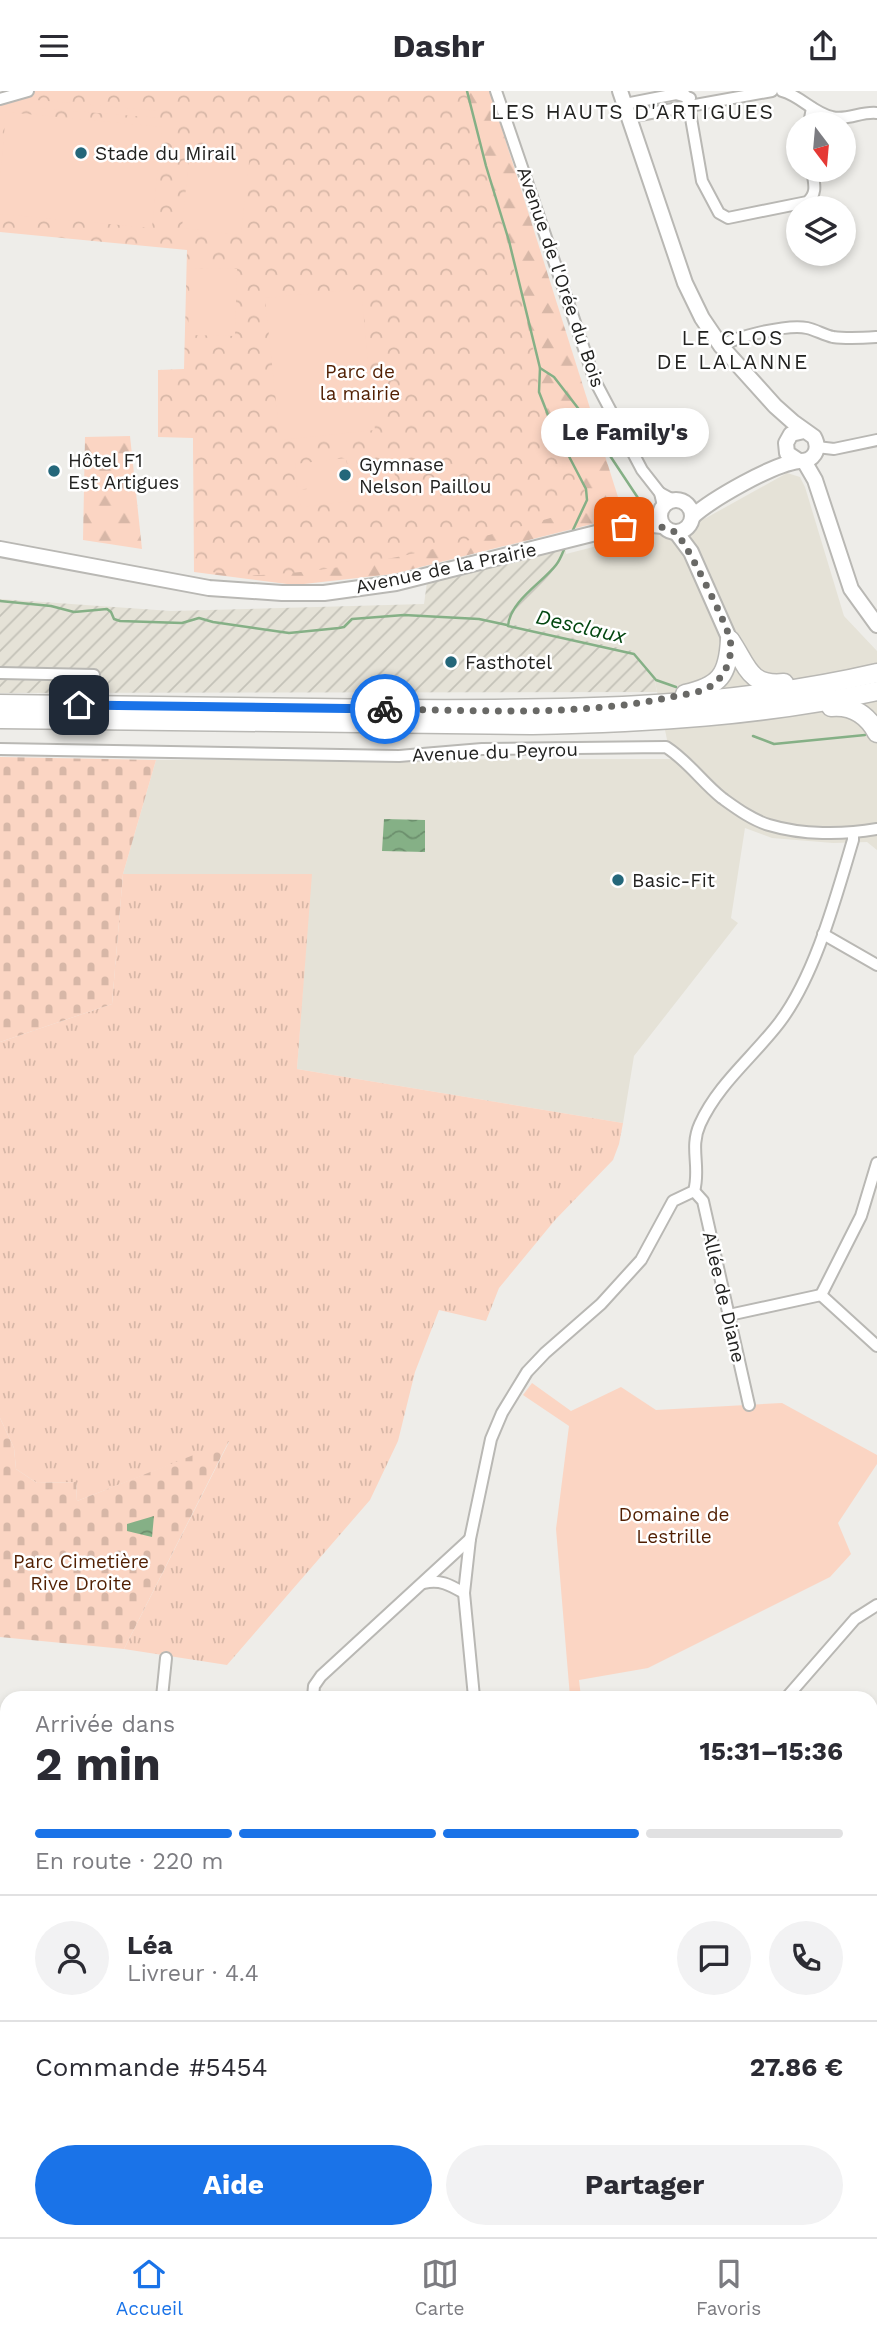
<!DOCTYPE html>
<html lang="fr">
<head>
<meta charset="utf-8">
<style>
	body { margin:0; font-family:"Work Sans",sans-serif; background:#f2f2f3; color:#2b2b33; height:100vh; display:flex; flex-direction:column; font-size:26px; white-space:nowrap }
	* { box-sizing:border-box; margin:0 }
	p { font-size:23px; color:#7c7c81 }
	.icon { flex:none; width:38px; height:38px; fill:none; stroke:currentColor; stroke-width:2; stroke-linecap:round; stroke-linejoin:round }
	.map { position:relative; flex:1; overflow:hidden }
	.side { position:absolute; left:0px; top:1600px; width:878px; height:548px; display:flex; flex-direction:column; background:#fff; border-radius:21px 21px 0 0; box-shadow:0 4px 10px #0003 }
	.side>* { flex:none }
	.needle { width:46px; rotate:164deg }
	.buttons { position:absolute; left:786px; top:21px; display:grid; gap:14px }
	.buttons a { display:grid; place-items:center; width:70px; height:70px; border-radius:50%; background:#fff; box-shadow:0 4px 10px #0003; font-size:35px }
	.pin { position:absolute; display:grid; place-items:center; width:60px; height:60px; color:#fff; margin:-30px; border-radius:14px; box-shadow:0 4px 10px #0006 }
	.courier { position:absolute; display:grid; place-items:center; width:70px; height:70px; margin:-35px; border:5px solid #1a73e8; border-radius:50%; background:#fff; color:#222; box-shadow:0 2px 9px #0007 }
	.bubble { position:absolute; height:49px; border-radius:24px; background:#fff; box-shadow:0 4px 10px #0003; font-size:23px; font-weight:700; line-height:49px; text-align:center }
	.overview em { font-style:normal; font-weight:700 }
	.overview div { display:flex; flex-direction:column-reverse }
	.overview { display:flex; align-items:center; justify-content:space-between; height:119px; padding:0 35px }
	h1 { font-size:46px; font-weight:700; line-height:52px }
	.bar { display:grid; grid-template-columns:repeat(4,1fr); gap:10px 7px; align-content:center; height:84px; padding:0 35px }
	.bar i { height:9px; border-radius:5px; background:#e1e1e2 }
	.bar .selected { background:#1a73e8 }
	.bar p { grid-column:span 4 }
	.line { display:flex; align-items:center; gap:18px; padding:0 35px; border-top:2px solid #e1e1e2 }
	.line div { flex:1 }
	.round { display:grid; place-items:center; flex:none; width:74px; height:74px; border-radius:37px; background:#f2f2f3 }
	.button { display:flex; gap:14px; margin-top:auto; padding:14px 35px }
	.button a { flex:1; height:80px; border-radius:42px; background:#1a73e8; color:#fff; font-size:28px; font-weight:700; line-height:80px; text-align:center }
	.button a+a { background:#f2f2f3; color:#2b2b33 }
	header { display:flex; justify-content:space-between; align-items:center; height:91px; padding:0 35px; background:#fff; font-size:32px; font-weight:700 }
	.dock { display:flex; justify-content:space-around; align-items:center; height:98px; border-top:2px solid #e1e1e2; background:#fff; font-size:19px; color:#7c7c81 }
	.dock a { display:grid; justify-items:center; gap:4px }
	.dock .selected { color:#1a73e8 }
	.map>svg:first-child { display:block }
	.built { fill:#e5e2d7 }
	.industrial { fill:url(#industrial-furrows) }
	.grass { fill:url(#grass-tufts) }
	.forest { fill:url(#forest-firs) }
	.cemetery { fill:url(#cemetery-stones) }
	.park { fill:url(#park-crowns) }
	.garden { fill:#fbd5c3 }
	.water { fill:url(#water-waves) }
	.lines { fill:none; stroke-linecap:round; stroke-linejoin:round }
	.stream { stroke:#85b086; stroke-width:2.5 }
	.minor-casing { stroke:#b9b8b4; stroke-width:14 }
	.tertiary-casing { stroke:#b9b8b4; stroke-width:18 }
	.trunk-casing { stroke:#b9b8b4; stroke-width:21 }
	.minor { stroke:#fff; stroke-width:10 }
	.tertiary { stroke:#fff; stroke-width:14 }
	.trunk { stroke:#fff; stroke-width:18 }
	.done { stroke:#696966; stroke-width:7; stroke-dasharray:0 12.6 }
	.route { stroke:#1a73e8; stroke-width:9 }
	.poi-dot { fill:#24677a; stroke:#fff; stroke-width:2.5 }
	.labels { text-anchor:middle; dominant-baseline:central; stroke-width:5; stroke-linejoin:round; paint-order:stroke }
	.poi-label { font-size:19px; fill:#222220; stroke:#fff; text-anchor:start }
	.street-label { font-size:19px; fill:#222220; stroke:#fff }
	.park-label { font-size:19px; fill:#511f02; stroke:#fff }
	.neighbourhood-label { font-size:21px; letter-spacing:2px; fill:#222220; stroke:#fff }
	.water-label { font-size:21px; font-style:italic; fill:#034711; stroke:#fff }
</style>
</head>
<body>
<header><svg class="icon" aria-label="menu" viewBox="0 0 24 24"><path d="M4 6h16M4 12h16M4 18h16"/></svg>Dashr<svg class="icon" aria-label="share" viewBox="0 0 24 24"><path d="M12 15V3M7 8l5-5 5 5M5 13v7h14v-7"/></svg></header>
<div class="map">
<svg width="877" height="2146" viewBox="0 0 877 2146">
	<defs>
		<pattern id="industrial-furrows" width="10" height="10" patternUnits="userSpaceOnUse" patternTransform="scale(1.75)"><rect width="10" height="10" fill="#e5e2d7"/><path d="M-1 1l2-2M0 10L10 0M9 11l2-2" fill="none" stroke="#c4c2b8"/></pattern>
		<pattern id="grass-tufts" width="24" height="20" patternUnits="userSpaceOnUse" patternTransform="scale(1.75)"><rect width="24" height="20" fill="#fbd5c3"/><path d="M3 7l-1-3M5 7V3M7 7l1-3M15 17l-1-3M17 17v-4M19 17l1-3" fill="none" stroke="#d7b7a7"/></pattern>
		<pattern id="forest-firs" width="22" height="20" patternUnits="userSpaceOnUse" patternTransform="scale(1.75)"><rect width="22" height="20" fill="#fbd5c3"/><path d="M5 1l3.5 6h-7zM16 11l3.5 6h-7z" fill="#d7b7a7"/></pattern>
		<pattern id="cemetery-stones" width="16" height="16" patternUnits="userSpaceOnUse" patternTransform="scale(1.75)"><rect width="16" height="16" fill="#fbd5c3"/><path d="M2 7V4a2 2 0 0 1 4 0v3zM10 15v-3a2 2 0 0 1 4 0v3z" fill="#d7b7a7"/></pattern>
		<pattern id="park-crowns" width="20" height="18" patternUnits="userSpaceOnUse" patternTransform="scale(1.75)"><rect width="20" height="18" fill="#fbd5c3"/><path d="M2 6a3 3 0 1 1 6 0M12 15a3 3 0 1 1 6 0" fill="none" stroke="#d7b7a7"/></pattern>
		<pattern id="water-waves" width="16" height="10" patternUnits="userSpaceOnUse" patternTransform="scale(1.75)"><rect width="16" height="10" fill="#85b086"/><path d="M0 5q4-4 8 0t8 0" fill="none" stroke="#6c8f6d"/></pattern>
	</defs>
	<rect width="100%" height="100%" fill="#eeede9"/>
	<!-- built -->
	<polygon class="built" points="787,382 800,386 805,396 844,525 877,560 877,759 867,751 833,752 772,747 745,737 731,827 738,832 634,965 623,1032 297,978 311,783 123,783 156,669 671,668 654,586 633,561 510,533 566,463 706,427"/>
	<!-- industrial -->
	<polygon class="industrial" points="565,450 566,463 511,533 633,560 654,586 657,601 0,602 0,508 171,520 424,513 428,484"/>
	<!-- grass -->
	<g class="grass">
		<polygon points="123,783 312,783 297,978 623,1032 619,1053 613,1069 555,1129 499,1197 486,1230 439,1219 415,1281 398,1350 370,1409 227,1574 124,1558 229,1351 77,1410 76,1391 37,1392 16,1378 14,1357 0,1327 0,951 112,913"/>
		<polygon points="0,1696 7,1696 7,2140 312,2140 311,2146 0,2146"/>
		<polygon points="872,1796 877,1798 877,2146 756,2146 755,2140 872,2140"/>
	</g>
	<!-- forest -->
	<g class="forest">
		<polygon points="396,0 490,0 624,425 393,483 295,494 194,481 193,347"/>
		<polygon points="130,345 142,458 83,449 85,346"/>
		<polygon points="312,2140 755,2140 756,2146 311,2146"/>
	</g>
	<!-- cemetery -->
	<g class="cemetery">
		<polygon points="0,666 156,669 123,783 112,913 0,951"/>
		<polygon points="0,1327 14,1357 16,1378 37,1392 76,1391 77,1410 229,1350 124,1558 0,1546"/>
	</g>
	<!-- park -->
	<path class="park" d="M25 0H466L473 32 507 150 538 277 537 301 549 331 585 398 582 418C477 448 371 479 261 484 240 485 218 481 197 480L193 347 158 346V279L184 278 187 159 0 141V14Z"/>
	<!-- garden -->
	<g class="garden">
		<polygon points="36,9 160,20 160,27 36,17"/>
		<polygon points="6,21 162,36 152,137 0,123 0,88"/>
		<polygon points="190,56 250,62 241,144 182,137"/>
		<polygon points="190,177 237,178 235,245 188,244"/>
		<polygon points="361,198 375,339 280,349 265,207"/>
		<polygon points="346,367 347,373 393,368 397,404 301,416 297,400 307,398 307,395 297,396 295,373"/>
		<polygon points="532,1292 571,1320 621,1296 656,1319 782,1312 877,1364 877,1373 838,1432 851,1463 830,1486 648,1577 579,1589 581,1606 570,1606 556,1438 569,1335 523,1304"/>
	</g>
	<!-- water -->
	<g class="water">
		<polygon points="384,728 425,729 425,761 382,760"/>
		<polygon points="154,1425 152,1446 127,1440 127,1433"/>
	</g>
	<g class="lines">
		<!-- stream -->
		<g class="stream">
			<polyline points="467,0 486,75 509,150 540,277 539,301 550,329 586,398 587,409 572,441"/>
			<polyline points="540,277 554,286 581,321 642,413"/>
			<path d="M566 454C563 460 561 468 556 474 542 492 510 510 508 535L634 563 656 589 676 596"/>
			<polyline points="0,510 51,515 74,521 107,518 111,521 114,528 120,530 182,532 199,527 213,531 289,542 339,537 344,536 352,528 404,524 479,528 507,534"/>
			<polyline points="753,645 774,653 865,644"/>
			<polyline points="0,2038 7,2039"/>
			<polyline points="269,2140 295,2146"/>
		</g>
		<!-- minor casing -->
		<g class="minor-casing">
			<g id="minor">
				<polyline points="496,0 595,290 642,379 660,402 663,415"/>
				<path d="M782 0C801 5 813 22 832 26 846 30 862 20 877 22"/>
				<path d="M685 4 688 10 702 90 719 122 728 127 807 111C818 102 814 92 812 79"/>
				<polyline points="0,8 28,0"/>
				<polyline points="625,13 676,3 690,7"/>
				<polyline points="629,26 772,0"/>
				<polyline points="809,33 812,17"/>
				<path d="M721 255C738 245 788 233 807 237 816 239 824 244 833 246 848 248 862 247 877 246"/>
				<polyline points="817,356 834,358 877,349"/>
				<polyline points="660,402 673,409"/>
				<polyline points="0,582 94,584"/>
				<path d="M0 658 399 665 482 658 666 656C688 670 702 691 722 707 736 717 752 729 769 734 802 744 843 744 877 738"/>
				<polyline points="823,843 877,874"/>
				<polyline points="694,1100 703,1110 749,1314"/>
				<polyline points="821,1204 861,1125 877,1072"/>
				<polyline points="729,1224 821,1204 877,1255"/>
				<path d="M424 1492C440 1488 450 1494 464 1502"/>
				<polyline points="162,1606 166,1567"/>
				<polyline points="313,1606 314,1595 321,1585 470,1448"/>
				<path d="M474 1606 464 1502 470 1448 491 1348 502 1322 527 1281 545 1262 601 1213 641 1169 673 1110 694 1100C701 1076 689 1057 700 1033 718 993 753 966 779 932 815 885 836 806 853 749V742"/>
				<polyline points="787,1606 855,1528 877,1514"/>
				<polyline points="872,1678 877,1678"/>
			</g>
		</g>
		<!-- tertiary casing -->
		<g class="tertiary-casing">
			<g id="tertiary">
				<path d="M620 0 685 192 702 227 721 255 775 315 793 331 814 346C821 359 813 371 799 370L787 362 786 352 791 343 804 340"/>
				<polyline points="804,370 815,389 851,498 877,534"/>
				<circle cx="676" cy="425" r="16"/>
				<path d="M692 426C712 408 773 373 799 370"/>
				<polyline points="676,441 691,461 730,549"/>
				<polyline points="0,458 209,497 282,502 324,502 396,492 608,439 641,433 663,435"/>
				<polyline points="0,1695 7,1695"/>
				<polyline points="872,1786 877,1788"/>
			</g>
		</g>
		<!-- trunk casing -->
		<g class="trunk-casing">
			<g id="trunk">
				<path d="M730 549C747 573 748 596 784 592"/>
				<path d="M685 603C720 595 728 584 730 549"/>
				<path d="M0 613C131 614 261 617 392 618 555 619 718 619 877 582"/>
				<path d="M831 616C852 614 867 623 877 642"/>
				<path d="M0 628 532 634C648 632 763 625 877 600"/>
			</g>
		</g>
		<!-- minor -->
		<use href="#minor" class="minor"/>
		<!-- tertiary -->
		<use href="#tertiary" class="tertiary"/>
		<!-- trunk -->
		<use href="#trunk" class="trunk"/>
	</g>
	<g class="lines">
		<!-- done -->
		<path class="done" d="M385 618C479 619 578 626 671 606 686 603 703 602 715 592 727 582 733 563 730 548 728 536 684 446 675 441 658 433 643 433 624 436"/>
		<!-- route -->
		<polyline class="route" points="79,614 385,618"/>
	</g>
	<!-- markers -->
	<g class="poi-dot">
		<circle cx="81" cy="62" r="7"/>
		<circle cx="54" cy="380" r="7"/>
		<circle cx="345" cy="384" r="7"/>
		<circle cx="451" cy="571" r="7"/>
		<circle cx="618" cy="789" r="7"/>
	</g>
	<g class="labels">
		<!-- poi labels -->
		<g class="poi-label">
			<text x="95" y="62">Stade du Mirail</text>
			<text x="68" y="369">Hôtel F1<tspan x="68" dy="22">Est Artigues</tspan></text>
			<text x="359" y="373">Gymnase<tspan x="359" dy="22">Nelson Paillou</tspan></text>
			<text x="465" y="571">Fasthotel</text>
			<text x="632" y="789">Basic-Fit</text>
		</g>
		<!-- street labels -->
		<g class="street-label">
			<text transform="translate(561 186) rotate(71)">Avenue de l'Orée du Bois</text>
			<text transform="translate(446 477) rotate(-12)">Avenue de la Prairie</text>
			<text transform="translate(495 661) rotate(-2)">Avenue du Peyrou</text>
			<text transform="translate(724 1206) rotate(77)">Allée de Diane</text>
		</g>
		<!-- park labels -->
		<g class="park-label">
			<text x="360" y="280">Parc de<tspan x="360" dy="22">la mairie</tspan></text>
			<text x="674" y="1423">Domaine de<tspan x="674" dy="22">Lestrille</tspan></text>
			<text x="81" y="1470">Parc Cimetière<tspan x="81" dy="22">Rive Droite</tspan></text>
		</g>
		<!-- neighbourhood labels -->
		<g class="neighbourhood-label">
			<text x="633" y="20">LES HAUTS D'ARTIGUES</text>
			<text x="733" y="246">LE CLOS<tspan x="733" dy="24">DE LALANNE</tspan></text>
		</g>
		<!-- water labels -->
		<g class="water-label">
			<text transform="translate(581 535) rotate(13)">Desclaux</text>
		</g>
	</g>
</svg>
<div class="buttons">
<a><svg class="needle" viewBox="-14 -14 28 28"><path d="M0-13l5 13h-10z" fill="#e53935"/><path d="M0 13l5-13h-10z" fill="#7c7c81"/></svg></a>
<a><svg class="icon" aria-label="layers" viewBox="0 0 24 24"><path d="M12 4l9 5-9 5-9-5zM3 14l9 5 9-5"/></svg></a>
</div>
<div class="pin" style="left:624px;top:436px;background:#ea580c"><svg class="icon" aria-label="bag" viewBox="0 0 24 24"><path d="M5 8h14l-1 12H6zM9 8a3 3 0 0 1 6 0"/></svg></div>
<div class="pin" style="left:79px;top:614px;background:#1f2937"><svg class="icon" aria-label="home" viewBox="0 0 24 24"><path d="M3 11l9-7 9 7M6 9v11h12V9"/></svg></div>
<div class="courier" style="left:385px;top:618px"><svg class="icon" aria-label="bike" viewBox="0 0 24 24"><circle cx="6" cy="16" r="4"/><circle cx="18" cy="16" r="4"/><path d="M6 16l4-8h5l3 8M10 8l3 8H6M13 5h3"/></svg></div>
<div class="bubble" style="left:541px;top:317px;width:168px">Le Family's</div>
<section class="side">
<div class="overview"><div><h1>2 min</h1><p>Arrivée dans</p></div><em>15:31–15:36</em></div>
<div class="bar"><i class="selected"></i><i class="selected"></i><i class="selected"></i><i></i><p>En route · 220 m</p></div>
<div class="line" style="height:126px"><a class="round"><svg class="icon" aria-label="person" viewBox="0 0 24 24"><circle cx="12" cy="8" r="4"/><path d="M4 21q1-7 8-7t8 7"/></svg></a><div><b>Léa</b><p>Livreur · 4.4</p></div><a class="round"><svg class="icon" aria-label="chat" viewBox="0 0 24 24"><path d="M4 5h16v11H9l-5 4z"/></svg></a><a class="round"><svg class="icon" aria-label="phone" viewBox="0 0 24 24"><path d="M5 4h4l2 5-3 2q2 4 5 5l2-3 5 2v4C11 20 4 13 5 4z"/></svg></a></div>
<div class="line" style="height:91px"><div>Commande #5454</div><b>27.86 €</b></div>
<div class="button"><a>Aide</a><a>Partager</a></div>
</section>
</div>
<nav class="dock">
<a class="selected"><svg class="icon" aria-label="home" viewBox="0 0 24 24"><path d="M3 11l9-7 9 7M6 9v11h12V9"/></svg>Accueil</a>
<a><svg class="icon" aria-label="map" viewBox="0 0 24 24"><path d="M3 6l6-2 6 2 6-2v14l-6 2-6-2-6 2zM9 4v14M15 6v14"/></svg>Carte</a>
<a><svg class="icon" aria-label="saved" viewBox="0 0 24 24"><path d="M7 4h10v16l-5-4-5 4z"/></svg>Favoris</a>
</nav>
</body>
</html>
